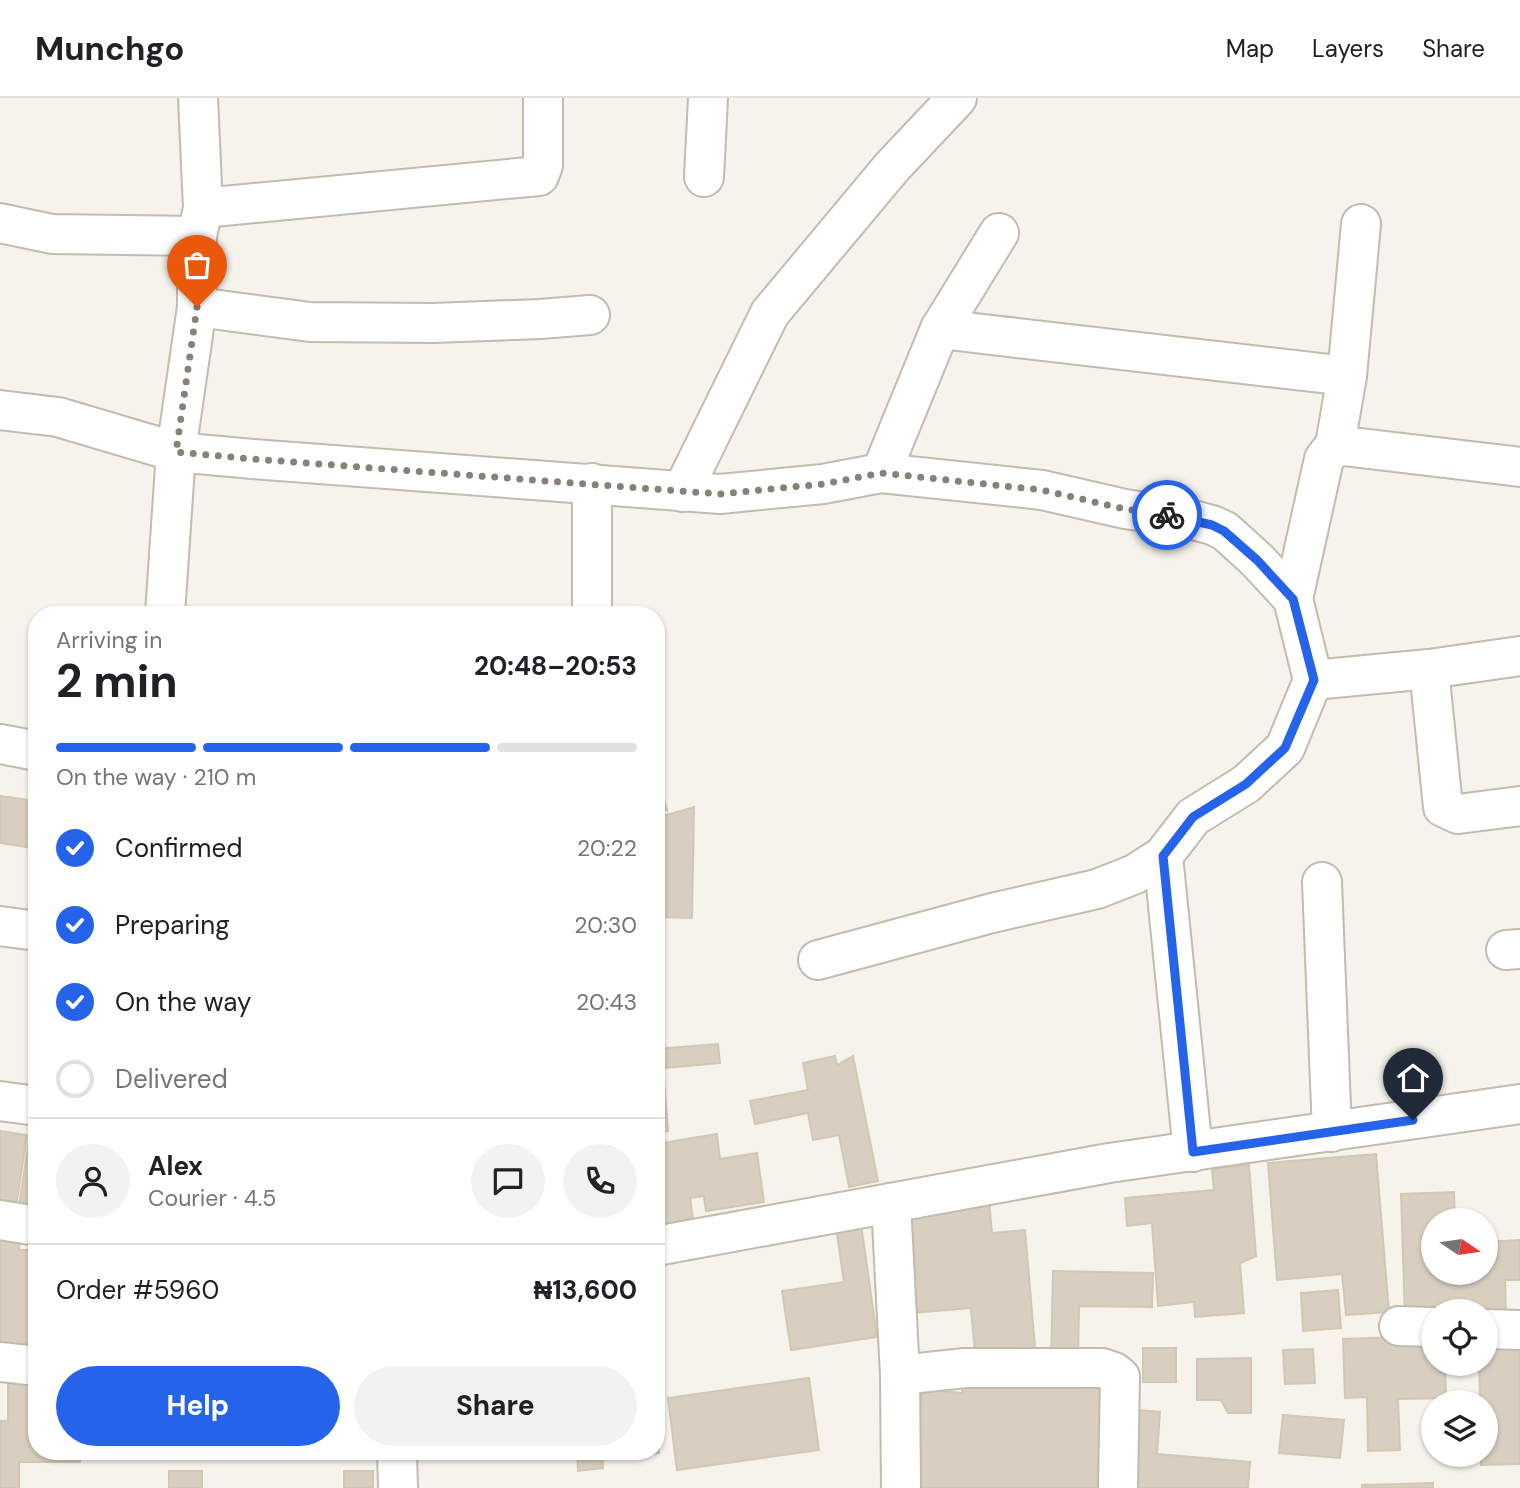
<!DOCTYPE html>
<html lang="en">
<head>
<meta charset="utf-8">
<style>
	body { margin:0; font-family:"DM Sans",sans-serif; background:#f2f2f2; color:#202124; height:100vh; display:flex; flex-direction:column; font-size:26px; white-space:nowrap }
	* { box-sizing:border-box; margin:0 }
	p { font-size:23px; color:#757577 }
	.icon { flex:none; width:38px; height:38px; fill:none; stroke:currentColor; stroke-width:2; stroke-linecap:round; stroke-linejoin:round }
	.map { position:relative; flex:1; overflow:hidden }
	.sheet { position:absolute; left:28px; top:508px; width:637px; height:854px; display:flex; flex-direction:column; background:#fff; border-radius:28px; box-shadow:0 2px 5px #0004 }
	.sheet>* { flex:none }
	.needle { width:46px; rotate:103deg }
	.tools { position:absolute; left:1421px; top:1110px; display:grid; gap:14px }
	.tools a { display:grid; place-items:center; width:77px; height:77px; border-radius:50%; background:#fff; box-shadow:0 2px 5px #0004; font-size:35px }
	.pin { position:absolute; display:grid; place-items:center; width:60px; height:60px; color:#fff; margin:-72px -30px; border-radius:50% 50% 50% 0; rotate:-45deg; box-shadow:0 0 7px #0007 }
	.pin .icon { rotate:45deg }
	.courier { position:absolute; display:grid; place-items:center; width:70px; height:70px; margin:-35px; border:5px solid #2563eb; border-radius:50%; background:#fff; color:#222; box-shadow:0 2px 9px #0007 }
	.summary em { font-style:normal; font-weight:700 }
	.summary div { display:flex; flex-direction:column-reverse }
	.summary { display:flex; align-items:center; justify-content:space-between; height:119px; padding:0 28px }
	h1 { font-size:46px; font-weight:700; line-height:52px }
	.bar { display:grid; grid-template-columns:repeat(4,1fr); gap:10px 7px; align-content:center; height:84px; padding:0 28px }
	.bar i { height:9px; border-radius:5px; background:#e0e0e0 }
	.bar .active { background:#2563eb }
	.bar p { grid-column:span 4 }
	.line { display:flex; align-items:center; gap:18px; padding:0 28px; border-top:2px solid #e0e0e0 }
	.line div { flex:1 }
	.round { display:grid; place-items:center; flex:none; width:74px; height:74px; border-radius:37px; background:#f2f2f2 }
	ol { padding:0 28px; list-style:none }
	li { display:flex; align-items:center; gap:21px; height:77px }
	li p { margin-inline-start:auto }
	li .icon { padding:7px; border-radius:50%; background:#2563eb; color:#fff; stroke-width:4 }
	li:last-child { color:#757577 }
	li i { width:38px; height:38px; border:4px solid #e0e0e0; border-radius:50% }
	.primary-button { display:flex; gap:14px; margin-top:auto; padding:14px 28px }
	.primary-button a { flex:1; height:80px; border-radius:42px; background:#2563eb; color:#fff; font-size:28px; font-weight:700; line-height:80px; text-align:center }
	.primary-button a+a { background:#f2f2f2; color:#202124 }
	header { display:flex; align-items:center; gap:42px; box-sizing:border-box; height:98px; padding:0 35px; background:#fff; border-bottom:2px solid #e0e0e0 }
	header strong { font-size:33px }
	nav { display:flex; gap:38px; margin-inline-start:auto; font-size:24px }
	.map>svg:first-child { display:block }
	.building { fill:#d8cfc1; stroke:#d3c7b4; stroke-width:2 }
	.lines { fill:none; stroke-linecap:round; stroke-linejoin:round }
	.minor-casing { stroke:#c2bbae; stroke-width:42 }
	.minor { stroke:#fff; stroke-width:38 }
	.done { stroke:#878178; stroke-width:7; stroke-dasharray:0 12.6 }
	.route { stroke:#2563eb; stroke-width:9 }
</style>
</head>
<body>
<header>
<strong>Munchgo</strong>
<nav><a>Map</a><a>Layers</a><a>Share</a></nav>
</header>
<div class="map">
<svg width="1520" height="1390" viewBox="0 0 1520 1390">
	<rect width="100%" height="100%" fill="#f6f3ec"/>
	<!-- building -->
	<g class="building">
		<polygon points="659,685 667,712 656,715 656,686"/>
		<polygon points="0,698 37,703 37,726 34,750 0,745"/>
		<polygon points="694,709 692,820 656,819 656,720"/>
		<polygon points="718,946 720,965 663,970 668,1033 656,1034 656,951"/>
		<polygon points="835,958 837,967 853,958 878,1083 849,1089 839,1037 813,1042 808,1015 755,1026 750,1003 808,992 803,965"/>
		<polygon points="0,1033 27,1037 16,1109 0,1107"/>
		<polygon points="30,1036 37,1037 37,1110 19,1108"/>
		<polygon points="717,1036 720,1061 757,1055 764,1104 706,1113 704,1098 690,1100 693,1121 656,1127 656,1046"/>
		<polygon points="1376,1056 1389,1214 1346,1217 1342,1176 1277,1182 1268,1065"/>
		<polygon points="1249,1067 1256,1158 1240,1165 1244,1215 1195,1219 1194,1204 1158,1208 1152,1125 1127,1128 1125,1100 1214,1092 1212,1071"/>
		<polygon points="1454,1094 1455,1122 1433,1122 1433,1174 1486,1174 1486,1144 1520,1142 1520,1182 1505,1182 1506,1216 1486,1213 1433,1213 1405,1219 1401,1096"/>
		<polygon points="989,1102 992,1135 1025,1132 1036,1261 976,1267 971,1210 913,1215 904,1109"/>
		<polygon points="861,1126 877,1239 791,1252 782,1193 844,1184 836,1130"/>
		<polygon points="0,1134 20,1135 19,1152 36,1152 37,1140 37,1251 0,1248"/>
		<polygon points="1053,1173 1153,1175 1152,1209 1079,1208 1078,1265 1051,1265"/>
		<polygon points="1338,1192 1341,1230 1303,1233 1301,1195"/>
		<polygon points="1486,1236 1520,1236 1520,1366 1481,1367 1481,1356 1486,1356 1486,1304 1480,1304 1479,1265 1486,1265"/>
		<polygon points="1433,1238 1433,1265 1445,1265 1446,1300 1398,1301 1400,1352 1368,1353 1367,1299 1345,1300 1343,1241"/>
		<rect x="1143" y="1250" width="33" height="34"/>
		<polygon points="1313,1251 1315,1285 1285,1286 1283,1252"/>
		<polygon points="1251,1260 1251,1315 1228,1315 1221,1302 1197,1302 1197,1261"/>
		<polygon points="964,1272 1115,1284 1106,1390 914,1390 922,1291 962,1295"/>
		<polygon points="809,1280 819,1352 677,1372 668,1300"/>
		<polygon points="8,1284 37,1284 37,1353 80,1353 80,1364 19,1364 19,1390 0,1390 0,1323 8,1323"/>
		<polygon points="656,1309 659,1355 614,1358 614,1353 656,1353"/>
		<polygon points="1138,1312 1160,1314 1157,1356 1250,1364 1248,1390 1131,1390"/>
		<polygon points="1283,1317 1344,1322 1340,1360 1279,1355"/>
		<polygon points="577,1353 602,1353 603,1370 578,1373"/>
		<rect x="169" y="1373" width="33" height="17"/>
		<rect x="344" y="1373" width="29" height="17"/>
		<polygon points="1433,1385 1433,1390 1362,1390 1362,1387"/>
	</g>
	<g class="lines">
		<!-- minor casing -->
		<g class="minor-casing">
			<g id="minor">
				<polyline points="704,79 708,0"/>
				<polyline points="203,110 539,78 543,67 543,0"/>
				<polyline points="0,125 52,136 197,138"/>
				<polyline points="197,209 310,224 433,225 540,221 590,217"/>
				<polyline points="940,231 1347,278"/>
				<polyline points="0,312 58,319 176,354 253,361 720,396 823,386 881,375 1042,392 1125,411 1186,420 1212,427 1225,433 1257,462 1293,501 1313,582"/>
				<polyline points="1335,347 1347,278 1361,126"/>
				<polyline points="881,375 940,231 999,135"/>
				<polyline points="592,385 592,516"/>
				<polyline points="682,394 770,215 892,69 957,0"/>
				<polyline points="1293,501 1324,361 1335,347 1520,369"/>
				<polyline points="165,516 176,354 197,209 197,138 203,110 198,0"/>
				<polyline points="1520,558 1429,571 1443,709 1458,716 1520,708"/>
				<polyline points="0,646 37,653"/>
				<polyline points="1163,758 1193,1054"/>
				<polyline points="1322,784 1332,1034"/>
				<polyline points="0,828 37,833"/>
				<polyline points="1506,852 1520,851"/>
				<polyline points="818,862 992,815 1097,791 1135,776 1163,758 1193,719 1246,686 1285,650 1313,582 1429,571"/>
				<polyline points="0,1003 37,1008"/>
				<polyline points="891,1105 900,1277 901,1390"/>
				<polyline points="0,1122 37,1128"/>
				<polyline points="656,1148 1109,1065 1520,1006"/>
				<polyline points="1399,1228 1433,1229"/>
				<polyline points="1486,1231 1520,1232"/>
				<polyline points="0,1264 37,1268"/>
				<polyline points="900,1277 965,1270 1102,1270 1114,1274 1120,1279 1118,1390"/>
				<polyline points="397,1353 398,1390"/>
			</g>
		</g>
		<!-- minor -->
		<use href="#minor" class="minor"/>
	</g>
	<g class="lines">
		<!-- done -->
		<polyline class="done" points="197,209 176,354 253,361 720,396 823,386 881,375 1042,392 1125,411 1167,417"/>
		<!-- route -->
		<polyline class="route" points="1167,417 1212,427 1224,433 1257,462 1293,501 1314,582 1285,650 1246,686 1193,719 1163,758 1193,1054 1413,1022"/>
	</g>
</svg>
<div class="tools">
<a><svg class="needle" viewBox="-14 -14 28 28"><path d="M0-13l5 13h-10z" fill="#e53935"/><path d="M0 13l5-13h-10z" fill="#757577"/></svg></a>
<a><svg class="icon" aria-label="locate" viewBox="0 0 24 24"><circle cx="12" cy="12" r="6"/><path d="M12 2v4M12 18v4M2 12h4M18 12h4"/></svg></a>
<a><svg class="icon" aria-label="layers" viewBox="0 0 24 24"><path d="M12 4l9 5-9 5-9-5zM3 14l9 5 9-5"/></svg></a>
</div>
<div class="pin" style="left:197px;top:209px;background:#ea580c"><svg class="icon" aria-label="bag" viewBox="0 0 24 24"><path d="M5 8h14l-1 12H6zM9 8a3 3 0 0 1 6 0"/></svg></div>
<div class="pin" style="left:1413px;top:1022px;background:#1f2937"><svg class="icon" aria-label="home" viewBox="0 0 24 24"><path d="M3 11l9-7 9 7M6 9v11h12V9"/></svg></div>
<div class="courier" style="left:1167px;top:417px"><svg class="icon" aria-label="bike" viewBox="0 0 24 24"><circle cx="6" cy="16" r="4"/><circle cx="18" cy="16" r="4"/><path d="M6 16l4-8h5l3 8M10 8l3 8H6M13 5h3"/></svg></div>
<section class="sheet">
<div class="summary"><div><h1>2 min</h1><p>Arriving in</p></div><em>20:48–20:53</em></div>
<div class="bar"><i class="active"></i><i class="active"></i><i class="active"></i><i></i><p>On the way · 210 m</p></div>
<ol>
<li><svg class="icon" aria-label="check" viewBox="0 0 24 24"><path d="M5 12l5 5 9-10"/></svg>Confirmed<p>20:22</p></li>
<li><svg class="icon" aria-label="check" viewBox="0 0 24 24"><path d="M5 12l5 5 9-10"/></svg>Preparing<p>20:30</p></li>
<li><svg class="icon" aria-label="check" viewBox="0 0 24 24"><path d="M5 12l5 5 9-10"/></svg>On the way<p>20:43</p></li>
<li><i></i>Delivered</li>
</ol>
<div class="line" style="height:126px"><a class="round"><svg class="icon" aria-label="person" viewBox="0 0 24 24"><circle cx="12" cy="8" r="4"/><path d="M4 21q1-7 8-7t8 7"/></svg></a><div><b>Alex</b><p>Courier · 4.5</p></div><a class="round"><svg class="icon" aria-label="chat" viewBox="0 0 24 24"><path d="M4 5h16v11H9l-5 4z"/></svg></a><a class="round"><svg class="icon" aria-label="phone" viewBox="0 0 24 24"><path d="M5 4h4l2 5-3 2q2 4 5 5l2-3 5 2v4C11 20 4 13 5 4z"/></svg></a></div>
<div class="line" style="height:91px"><div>Order #5960</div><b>₦13,600</b></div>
<div class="primary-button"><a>Help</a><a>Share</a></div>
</section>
</div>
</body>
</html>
